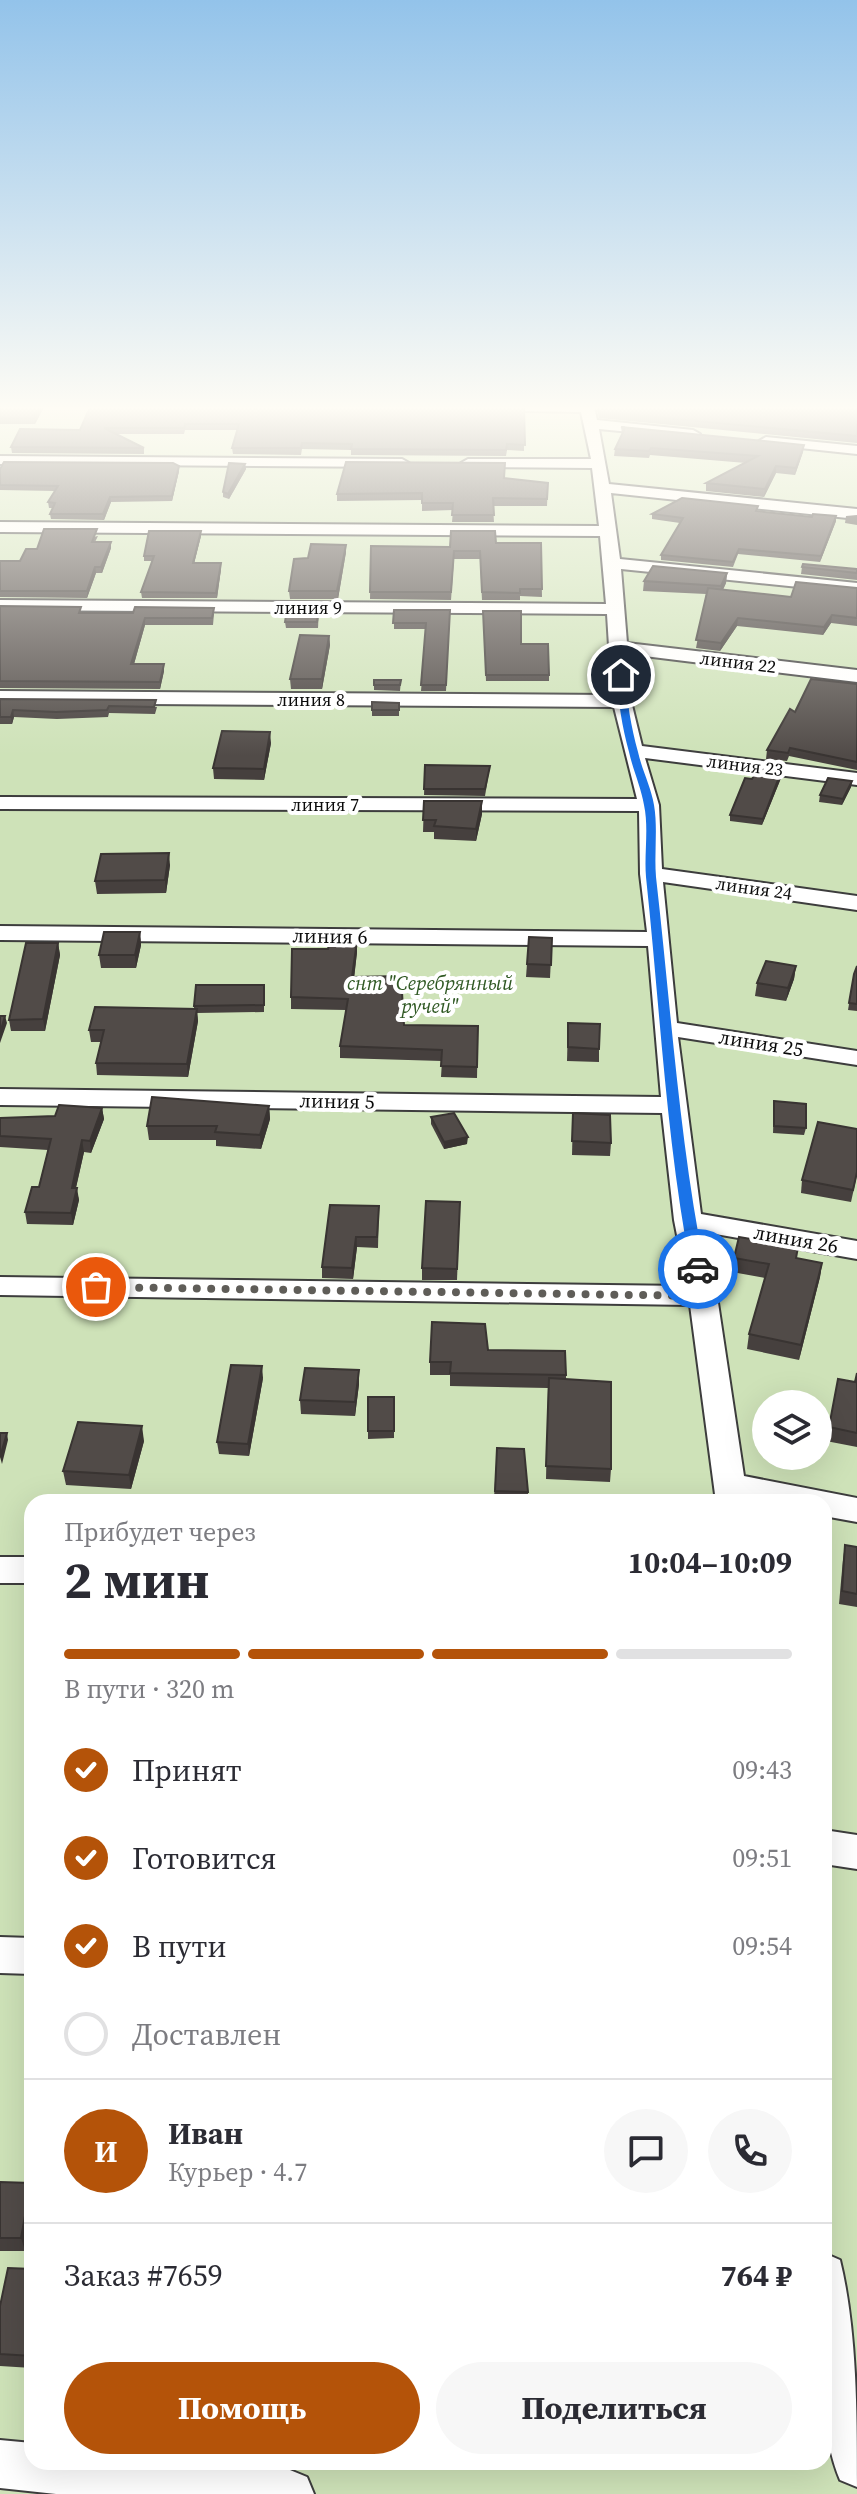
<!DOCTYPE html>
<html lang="ru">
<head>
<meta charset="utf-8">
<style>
	body { margin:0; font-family:"Source Serif 4",serif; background:#f7f7f7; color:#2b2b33; height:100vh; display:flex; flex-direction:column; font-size:30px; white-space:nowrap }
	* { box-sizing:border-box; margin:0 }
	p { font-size:26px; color:#7c7c81 }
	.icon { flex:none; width:44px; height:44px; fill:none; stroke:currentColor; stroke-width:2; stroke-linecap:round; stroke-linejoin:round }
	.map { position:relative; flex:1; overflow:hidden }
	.drawer { position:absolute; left:24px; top:1494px; width:808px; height:976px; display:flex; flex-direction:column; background:#fff; border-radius:24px; box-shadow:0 8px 32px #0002 }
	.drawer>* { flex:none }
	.controls { position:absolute; left:752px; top:1390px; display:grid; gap:16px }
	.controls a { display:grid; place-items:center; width:80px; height:80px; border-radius:50%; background:#fff; box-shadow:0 8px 32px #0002; font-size:40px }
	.pin { position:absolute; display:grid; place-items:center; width:68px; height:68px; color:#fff; margin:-34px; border:4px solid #fff; border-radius:50%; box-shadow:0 2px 8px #0007 }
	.courier { position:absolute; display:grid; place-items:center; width:80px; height:80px; margin:-40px; border:6px solid #1a73e8; border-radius:50%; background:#fff; color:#222; box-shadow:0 2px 10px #0007 }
	.overview em { font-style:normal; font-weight:700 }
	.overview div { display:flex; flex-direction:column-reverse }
	.overview { display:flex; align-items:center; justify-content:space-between; height:136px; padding:0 40px }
	h1 { font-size:52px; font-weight:700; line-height:60px }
	.bar { display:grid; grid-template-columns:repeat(4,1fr); gap:12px 8px; align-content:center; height:96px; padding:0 40px }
	.bar i { height:10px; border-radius:6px; background:#e1e1e2 }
	.bar .active { background:#b45309 }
	.bar p { grid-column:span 4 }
	.line { display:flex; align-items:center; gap:20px; padding:0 40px; border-top:2px solid #e1e1e2 }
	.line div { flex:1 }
	.round { display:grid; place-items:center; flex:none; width:84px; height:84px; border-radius:42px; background:#f7f7f7 }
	ol { padding:0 40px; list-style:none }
	li { display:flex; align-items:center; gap:24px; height:88px }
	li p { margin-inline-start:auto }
	li .icon { padding:8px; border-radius:50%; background:#b45309; color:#fff; stroke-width:4 }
	li:last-child { color:#7c7c81 }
	li i { width:44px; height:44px; border:4px solid #e1e1e2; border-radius:50% }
	.button { display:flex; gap:16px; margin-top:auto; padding:16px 40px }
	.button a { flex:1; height:92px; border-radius:48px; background:#b45309; color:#fff; font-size:32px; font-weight:700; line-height:92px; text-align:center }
	.button a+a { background:#f7f7f7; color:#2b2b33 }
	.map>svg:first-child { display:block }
	.green { fill:#cee2b8; fill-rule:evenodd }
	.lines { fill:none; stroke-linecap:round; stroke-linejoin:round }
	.minor-casing { stroke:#3d3d3d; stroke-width:4 }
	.minor { fill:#fff; fill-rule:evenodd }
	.wall { fill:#46403e }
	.shaded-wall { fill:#393432 }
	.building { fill:#514b48; stroke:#393432; stroke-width:2 }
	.route { fill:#1a73e8 }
	.done { stroke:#5f5d58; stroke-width:8; stroke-dasharray:0 14.4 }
	.labels { text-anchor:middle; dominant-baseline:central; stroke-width:8; stroke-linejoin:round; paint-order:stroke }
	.far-street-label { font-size:18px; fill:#0a0a0a; stroke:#fff }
	.street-label { font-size:20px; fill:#0a0a0a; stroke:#fff }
	.park-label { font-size:20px; font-style:italic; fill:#2f5823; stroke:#fff }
</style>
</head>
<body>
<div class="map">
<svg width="857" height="2494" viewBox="0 0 857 2494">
	<rect width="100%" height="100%" fill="#fcf8e9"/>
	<!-- green -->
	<path class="green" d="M0 407H857V2494H0ZM766 1404H818V1456H766ZM32 1502H824V2462H32Z"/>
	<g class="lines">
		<!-- minor casing -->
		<g class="minor-casing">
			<g id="minor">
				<polygon points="517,407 594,407 597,420 693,430 700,434 693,438 599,429 609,484 857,509 857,519 611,493 620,559 857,583 857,593 621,569 627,643 857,670 857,682 628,654 631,701 642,746 857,773 857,785 645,758 659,805 662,869 857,896 857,910 663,882 677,1023 857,1051 857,1065 678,1037 701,1214 857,1241 857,1259 704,1232 717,1296 744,1476 857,1498 857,1522 824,1516 824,1502 716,1502 690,1305 0,1295 0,1277 687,1286 674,1220 662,1113 0,1105 0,1089 661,1097 648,946 0,940 0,926 647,932 640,874 639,811 0,809 0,797 637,799 614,707 0,703 0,691 612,695 607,614 0,610 0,600 606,604 600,536 0,532 0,522 599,526 592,468 468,467 461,463 468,459 591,459 581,412 524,411"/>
				<polygon points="766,437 857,446 857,454 761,444 759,441"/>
				<polygon points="0,456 402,459 409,463 402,467 0,464"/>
				<rect x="0" y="1557" width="32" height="26"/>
				<polygon points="824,1830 857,1835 857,1869 824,1864"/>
				<polygon points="0,1937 32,1938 32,1974 0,1973"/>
				<path d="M824 2253 840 2260C857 2329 857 2414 857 2487L840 2480C813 2415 824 2324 824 2253Z"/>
				<polygon points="0,2440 32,2443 32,2462 216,2462 290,2470 307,2477 314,2494 56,2494 0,2488"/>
			</g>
		</g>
		<!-- minor -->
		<use href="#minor" class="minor"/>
	</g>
	<!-- wall -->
	<g class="wall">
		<polygon points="0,407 44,407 35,424 0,424"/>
		<polygon points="90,407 524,408 524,451 507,450 506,456 351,455 351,450 302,449 301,455 233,454 232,448 238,430 185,430 184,434 116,434 144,448 144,454 12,453 11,447 80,430"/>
		<polygon points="596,407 857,407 857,443 599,418"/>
		<polygon points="621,427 804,445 803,452 795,475 776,473 764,497 706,491 706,483 746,463 650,455 649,458 614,456 615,449 622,434"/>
		<polygon points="245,464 246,469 229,499 223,497 223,492"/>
		<polygon points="0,469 179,471 172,501 111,502 104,520 51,519 50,514 53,508 49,508 48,502 55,491 0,490"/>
		<polygon points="504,478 548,483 547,506 493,506 494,522 452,522 453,510 422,511 422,500 337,501 337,494"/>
		<polygon points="757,511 812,517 836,516 836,521 820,562 738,554 733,567 661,560 661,555 680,523 652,519 652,514"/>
		<polygon points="857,515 857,525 845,523 846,516"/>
		<polygon points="98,536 95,542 111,548 102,573 96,573 87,598 0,597 0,561 20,561 37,549"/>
		<polygon points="201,536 194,563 221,569 217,598 142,598 141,592 152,561 144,561 144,556"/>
		<polygon points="496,543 541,543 542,597 520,596 520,600 482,600 480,559 454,559 451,600 370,599 371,546 450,547"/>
		<polygon points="346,552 338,599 290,599 289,591 308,558"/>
		<polygon points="802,567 857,569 857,580 801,574"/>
		<polygon points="727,573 726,583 723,590 791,597 857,588 857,626 831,623 823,635 737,626 720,651 696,648 706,594 643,591 644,581"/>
		<polygon points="0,606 82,613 214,614 213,625 145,625 134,664 164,671 160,689 0,688"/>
		<polygon points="319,609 318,628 286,628 285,622"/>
		<polygon points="394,610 450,610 446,691 421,691 426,629 394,629"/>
		<polygon points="483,611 521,644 549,675 549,681 486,681"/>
		<polygon points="329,636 330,645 322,689 291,689 290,679"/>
		<polygon points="374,680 401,680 400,691 374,690"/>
		<polygon points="857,684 857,770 789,756 787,761 766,759 767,750 795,712"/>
		<polygon points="0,699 157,707 155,714 109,713 108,717 57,719 14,717 12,724 0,724"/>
		<polygon points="372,702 399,703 399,716 372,716"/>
		<polygon points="271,743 264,780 214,779 213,768"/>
		<polygon points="425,765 490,766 485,796 424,795"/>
		<polygon points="781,778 762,825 730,821 730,815"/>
		<polygon points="852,781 851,787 842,805 819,802 820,795"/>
		<polygon points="424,801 482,814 476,841 434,839 434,832 423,832"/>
		<polygon points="170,865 166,893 97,894 95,881"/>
		<polygon points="140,932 141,945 136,968 101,968 99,955"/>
		<polygon points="529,937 552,938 550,978 526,977"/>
		<polygon points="58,943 60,955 45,1031 11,1031 9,1020"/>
		<polygon points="357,952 354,977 404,1025 478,1026 477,1078 441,1077 442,1061 340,1058 340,1046 346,1010 291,1009 291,997"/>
		<polygon points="796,966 794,979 786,1001 755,996 757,983"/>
		<polygon points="857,966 857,1011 848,1010 854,974"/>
		<polygon points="264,985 264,1012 197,1013 198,1021 188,1077 97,1075 96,1063 101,1042 91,1042 89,1030 194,1009 194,1006"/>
		<polygon points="568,1023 599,1049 599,1062 567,1061"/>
		<polygon points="774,1101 806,1128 804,1135 773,1133"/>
		<polygon points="269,1106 270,1119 261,1149 216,1146 216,1140 149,1140 147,1126"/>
		<polygon points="102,1108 104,1119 91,1153 84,1152 76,1188 79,1200 73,1225 27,1224 25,1212 39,1187 48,1150 0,1147 0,1118 55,1116"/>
		<polygon points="573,1113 611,1143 610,1156 572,1155"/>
		<polygon points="431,1117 467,1144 444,1149 431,1124"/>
		<polygon points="857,1175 851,1202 801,1193 802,1180"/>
		<polygon points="460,1202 457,1280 422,1280 422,1268"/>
		<polygon points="379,1206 378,1248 357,1247 353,1279 322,1278 322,1267"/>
		<polygon points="734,1258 796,1258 822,1263 820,1277 799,1360 747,1349 749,1334 765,1278 732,1272"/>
		<polygon points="488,1350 566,1375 566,1379 611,1469 610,1482 546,1479 548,1388 450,1386 450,1375 430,1375 430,1362"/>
		<polygon points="359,1370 359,1384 355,1416 301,1414 300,1400"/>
		<polygon points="857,1373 857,1447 826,1441 838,1379 855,1382"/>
		<polygon points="263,1378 249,1456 219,1454 217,1442"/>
		<polygon points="368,1397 394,1397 394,1438 368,1439"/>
		<polygon points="144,1441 131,1489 66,1485 63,1471"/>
		<polygon points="497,1448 528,1492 528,1499 494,1498"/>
		<polygon points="845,1545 857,1547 857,1607 839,1604 843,1559"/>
		<polygon points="0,2182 32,2187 32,2210 25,2251 0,2251"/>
		<polygon points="32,2269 32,2368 0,2366 0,2306"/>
	</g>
	<!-- shaded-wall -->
	<g class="shaded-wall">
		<polygon points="40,407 44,407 35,424 34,418"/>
		<polygon points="804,445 803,452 795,475 796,468"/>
		<polygon points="245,464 246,469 229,499 228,494"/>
		<polygon points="179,466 179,471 172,501 172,496"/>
		<polygon points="776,466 776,473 764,497 765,489"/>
		<polygon points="110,497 111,502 104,520 103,514"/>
		<polygon points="836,516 836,521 820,562 821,556"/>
		<polygon points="201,531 201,536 193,568 193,563"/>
		<polygon points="111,542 111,548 102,573 101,567"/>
		<polygon points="346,545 346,552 338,599 337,591"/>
		<polygon points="221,563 221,569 217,598 216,593"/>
		<polygon points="95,567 96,573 87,598 87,591"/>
		<polygon points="727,573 726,583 720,595 721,586"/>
		<polygon points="832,615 831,623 823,635 824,627"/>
		<polygon points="145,618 145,625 132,671 131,664"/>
		<polygon points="738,618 737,626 720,651 721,643"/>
		<polygon points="329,636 330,645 322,689 322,679"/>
		<polygon points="164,664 164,671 160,689 160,682"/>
		<polygon points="13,710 14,717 12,724 11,717"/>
		<polygon points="270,732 271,743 264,780 264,769"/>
		<polygon points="781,772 781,778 762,825 763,819"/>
		<polygon points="852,781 851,787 842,805 843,799"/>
		<polygon points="482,801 482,814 476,841 476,829"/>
		<polygon points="169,853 170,865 166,893 165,880"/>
		<polygon points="140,932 141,945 136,968 135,955"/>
		<polygon points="357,941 357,952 353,988 352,977"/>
		<polygon points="58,943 60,955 45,1031 43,1019"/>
		<polygon points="796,966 794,979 786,1001 788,988"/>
		<polygon points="197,1009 198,1021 188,1077 187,1064"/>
		<polygon points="5,1016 7,1023 0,1043 0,1033"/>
		<polygon points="269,1106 270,1119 261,1149 260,1135"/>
		<polygon points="102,1108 104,1119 91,1153 90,1141"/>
		<polygon points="468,1137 467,1144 444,1149 444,1142"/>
		<polygon points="82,1140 84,1152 73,1200 72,1188"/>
		<polygon points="77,1188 79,1200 73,1225 71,1213"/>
		<polygon points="356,1237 357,1247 353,1279 352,1268"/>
		<polygon points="822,1263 820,1277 799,1360 801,1345"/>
		<polygon points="262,1366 263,1378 249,1456 248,1444"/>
		<polygon points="359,1370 359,1384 355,1416 355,1402"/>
		<polygon points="142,1426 144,1441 131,1489 129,1475"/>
		<polygon points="7,1433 8,1440 2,1464 0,1457"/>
		<polygon points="31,2183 32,2187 32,2210 25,2251 21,2238"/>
	</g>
	<!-- building -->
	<g class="building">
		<polygon points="0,407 40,407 34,418 0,418"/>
		<polygon points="90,407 522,407 524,408 525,445 507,444 506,450 351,449 352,444 302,443 301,448 232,448 239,424 185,424 184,428 104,428 144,448 11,447 20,429 80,430"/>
		<polygon points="598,407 857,407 857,436 600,412"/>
		<polygon points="621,427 804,445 796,468 776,466 765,489 706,483 758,456 651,448 649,451 615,449 625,428"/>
		<polygon points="4,462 173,463 179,466 172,496 110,497 103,514 50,514 55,503 48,502 58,486 0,485 0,469"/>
		<polygon points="346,462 505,463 504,478 548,483 547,499 493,498 494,515 452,515 453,503 422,503 422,493 337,494"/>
		<polygon points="229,463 245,464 228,494 223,492"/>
		<polygon points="682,498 758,506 756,511 812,517 813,514 836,516 821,556 739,549 733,562 661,555 683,518 652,514"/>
		<polygon points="44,529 97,529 92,542 111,542 101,567 95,567 87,591 0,591 0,561 20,561 26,549 37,549"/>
		<polygon points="149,531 201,531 193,563 221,563 216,593 141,592 154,556 144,556"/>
		<polygon points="451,531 495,531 496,543 541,543 542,589 520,589 520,593 482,592 480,551 454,551 451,592 370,592 371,546 450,547"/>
		<polygon points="311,544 346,545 337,591 289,591 294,559 308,558"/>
		<polygon points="803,564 857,569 857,573 802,567"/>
		<polygon points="653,566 727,573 721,586 644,581"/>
		<polygon points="796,582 857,588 857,618 832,615 824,627 738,618 721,643 696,640 708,588 791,597"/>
		<polygon points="0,606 81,607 79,613 133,613 135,607 214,608 212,618 145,618 131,664 164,664 160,682 0,681"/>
		<polygon points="287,609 319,609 317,622 285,622"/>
		<polygon points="394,610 450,610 446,685 421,685 426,623 393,623"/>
		<polygon points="483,611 521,611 521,644 548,644 549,675 486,675"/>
		<polygon points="300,635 329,636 322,679 290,679"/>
		<polygon points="811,679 857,684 857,762 790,748 788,753 767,750 790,709 795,712"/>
		<polygon points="374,680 401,680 400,685 374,685"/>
		<polygon points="0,699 156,700 154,707 109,706 107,710 56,712 13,710 11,717 0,717"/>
		<polygon points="372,702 399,703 399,710 372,710"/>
		<polygon points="222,731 270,732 264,769 213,768"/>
		<polygon points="425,765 490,766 485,789 424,789"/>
		<polygon points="758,769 781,772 763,819 730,815 745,778 752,779"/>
		<polygon points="828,778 852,781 843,799 820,795"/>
		<polygon points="424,801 482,801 476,829 434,826 436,820 423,820"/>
		<polygon points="169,853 165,880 95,881 101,854"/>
		<polygon points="104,932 140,932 135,955 99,955"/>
		<polygon points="529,937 552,938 551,965 527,964"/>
		<polygon points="330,940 357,941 352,977 401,976 404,1025 478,1026 477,1067 441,1066 442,1050 340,1046 348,999 291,997 292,949 328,949"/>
		<polygon points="26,943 58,943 43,1019 9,1020"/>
		<polygon points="766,961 796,966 788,988 757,983"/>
		<polygon points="857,966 857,1004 849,1003 854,974"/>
		<polygon points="196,985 264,985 264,1005 194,1006"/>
		<polygon points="95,1007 197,1009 187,1064 96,1063 104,1030 89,1030"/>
		<polygon points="0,1016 5,1016 0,1033"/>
		<polygon points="568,1023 600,1024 599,1049 568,1047"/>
		<polygon points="152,1097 269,1106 260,1135 215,1132 217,1126 147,1126"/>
		<polygon points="774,1101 806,1104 806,1128 774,1126"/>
		<polygon points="59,1105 102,1108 90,1141 82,1140 72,1188 77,1188 71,1213 25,1212 32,1187 39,1187 51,1139 0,1136 0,1118 55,1116"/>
		<polygon points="454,1113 468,1137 444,1142 431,1117"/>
		<polygon points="573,1113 610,1115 611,1143 572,1141"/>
		<polygon points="818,1122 857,1129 857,1172 853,1190 802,1180"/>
		<polygon points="426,1201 460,1202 457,1269 422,1268"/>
		<polygon points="330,1205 379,1206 377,1237 356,1237 352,1268 322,1267"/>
		<polygon points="739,1237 798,1247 796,1258 822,1263 801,1345 749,1334 769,1264 734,1258"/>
		<polygon points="432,1322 485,1324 488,1350 565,1351 566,1375 450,1373 451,1362 430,1362"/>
		<polygon points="231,1365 262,1366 248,1444 217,1442"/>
		<polygon points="305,1368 359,1370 355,1402 300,1400"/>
		<polygon points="857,1373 857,1433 829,1427 838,1379 855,1382"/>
		<polygon points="549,1378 611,1382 611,1469 546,1466"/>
		<rect x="368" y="1397" width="26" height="34"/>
		<polygon points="78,1422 142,1426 129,1475 63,1471"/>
		<polygon points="0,1433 7,1433 0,1457"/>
		<polygon points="497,1448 524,1449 528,1492 495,1491"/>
		<polygon points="680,1498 681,1502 656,1502 655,1499"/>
		<polygon points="434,1499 457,1500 457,1502 434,1502"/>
		<polygon points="845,1545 857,1547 857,1594 842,1591"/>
		<polygon points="0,2182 31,2183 21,2238 0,2238"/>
		<polygon points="8,2268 32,2269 32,2356 0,2354 0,2306"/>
	</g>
	<!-- sky -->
	<linearGradient id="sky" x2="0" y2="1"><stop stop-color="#93c3ea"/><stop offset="0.54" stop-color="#fefcf5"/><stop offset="1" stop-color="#fefcf5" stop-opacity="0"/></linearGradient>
	<rect width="857" height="756" fill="url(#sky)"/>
	<!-- route -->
	<path class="route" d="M621 672 625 675C627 701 631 727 638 752 642 770 651 787 654 805 658 828 654 853 656 877 671 1008 679 1140 705 1269L698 1273 691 1269C666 1140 660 1008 646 877 644 854 649 828 644 805 641 787 633 770 629 752 622 727 618 701 617 675Z"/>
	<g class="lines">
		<!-- done -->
		<polyline class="done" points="96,1287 703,1296 698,1269"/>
	</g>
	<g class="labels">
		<!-- far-street labels -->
		<g class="far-street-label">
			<text x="308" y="607">линия 9</text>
			<text transform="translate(738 662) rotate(7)">линия 22</text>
			<text x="311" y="699">линия 8</text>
			<text transform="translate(745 765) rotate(7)">линия 23</text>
			<text x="325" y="804">линия 7</text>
			<text transform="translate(754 888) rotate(8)">линия 24</text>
		</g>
		<!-- street labels -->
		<g class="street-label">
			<text transform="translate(330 936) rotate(1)">линия 6</text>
			<text transform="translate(761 1043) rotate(9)">линия 25</text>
			<text transform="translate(337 1101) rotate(1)">линия 5</text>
			<text transform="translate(796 1239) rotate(10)">линия 26</text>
		</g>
		<!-- park labels -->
		<g class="park-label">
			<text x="430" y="983">снт "Серебрянный<tspan x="430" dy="23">ручей"</tspan></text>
		</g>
	</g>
</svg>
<div class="controls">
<a><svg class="icon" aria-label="layers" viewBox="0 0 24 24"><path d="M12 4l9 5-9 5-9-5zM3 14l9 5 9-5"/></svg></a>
</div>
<div class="pin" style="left:96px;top:1287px;background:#ea580c"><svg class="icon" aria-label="bag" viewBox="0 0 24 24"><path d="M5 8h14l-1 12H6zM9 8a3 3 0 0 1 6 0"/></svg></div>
<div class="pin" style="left:621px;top:675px;background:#1f2937"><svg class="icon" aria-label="home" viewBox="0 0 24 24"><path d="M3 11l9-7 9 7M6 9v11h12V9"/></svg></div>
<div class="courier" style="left:698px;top:1269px"><svg class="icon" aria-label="car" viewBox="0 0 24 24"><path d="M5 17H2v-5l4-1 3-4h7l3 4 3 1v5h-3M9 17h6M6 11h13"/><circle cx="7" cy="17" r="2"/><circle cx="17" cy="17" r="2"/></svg></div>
<section class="drawer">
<div class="overview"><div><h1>2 мин</h1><p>Прибудет через</p></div><em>10:04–10:09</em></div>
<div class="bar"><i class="active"></i><i class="active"></i><i class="active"></i><i></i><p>В пути · 320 m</p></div>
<ol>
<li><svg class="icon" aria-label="check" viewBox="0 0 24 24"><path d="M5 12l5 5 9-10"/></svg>Принят<p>09:43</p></li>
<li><svg class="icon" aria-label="check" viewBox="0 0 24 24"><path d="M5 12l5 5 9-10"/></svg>Готовится<p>09:51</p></li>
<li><svg class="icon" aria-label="check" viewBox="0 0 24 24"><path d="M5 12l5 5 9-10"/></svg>В пути<p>09:54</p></li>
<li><i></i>Доставлен</li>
</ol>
<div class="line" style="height:144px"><b class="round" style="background:#b45309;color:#fff">И</b><div><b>Иван</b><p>Курьер · 4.7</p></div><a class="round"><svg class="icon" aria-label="chat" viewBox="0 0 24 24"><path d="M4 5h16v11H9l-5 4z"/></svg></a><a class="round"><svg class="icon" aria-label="phone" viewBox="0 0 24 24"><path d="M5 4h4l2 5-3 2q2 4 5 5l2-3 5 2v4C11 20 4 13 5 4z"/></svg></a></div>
<div class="line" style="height:104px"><div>Заказ #7659</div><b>764 ₽</b></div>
<div class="button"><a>Помощь</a><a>Поделиться</a></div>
</section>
</div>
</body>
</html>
